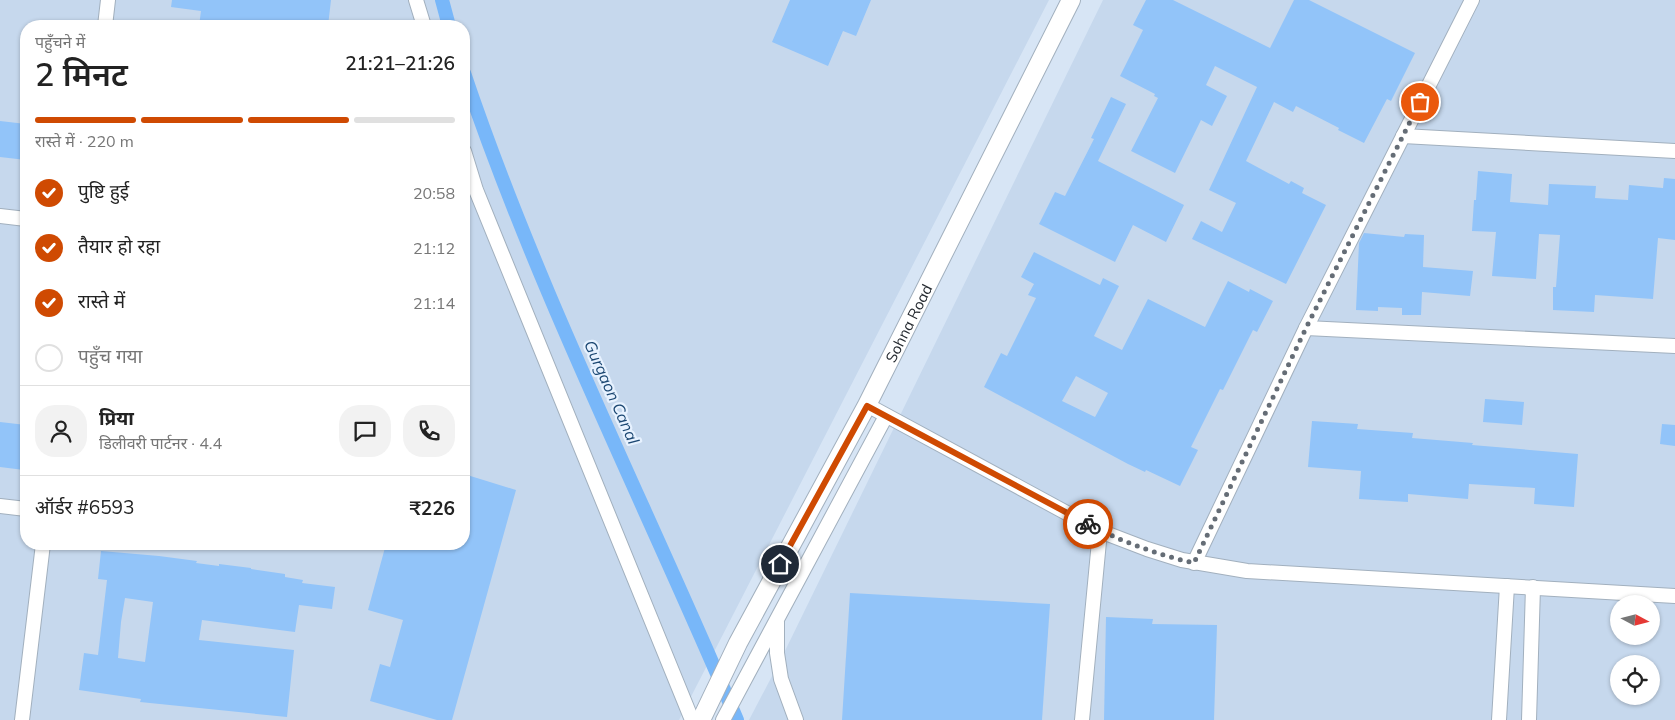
<!DOCTYPE html>
<html lang="hi">
<head>
<meta charset="utf-8">
<style>
	body { margin:0; font-family:Mulish,"Noto Sans Devanagari",sans-serif; background:#f2f2f2; color:#222; height:100vh; display:flex; flex-direction:column; font-size:19px; white-space:nowrap }
	* { box-sizing:border-box; margin:0 }
	p { font-size:16px; color:#767676 }
	.icon { flex:none; width:28px; height:28px; fill:none; stroke:currentColor; stroke-width:2; stroke-linecap:round; stroke-linejoin:round }
	.map { position:relative; flex:1; overflow:hidden }
	.side { position:absolute; left:20px; top:20px; width:450px; height:530px; display:flex; flex-direction:column; background:#fff; border-radius:20px; box-shadow:0 1px 4px #0004 }
	.side>* { flex:none }
	.needle { width:32px; rotate:97deg }
	.buttons { position:absolute; left:1610px; top:595px; display:grid; gap:10px }
	.buttons a { display:grid; place-items:center; width:50px; height:50px; border-radius:50%; background:#fff; box-shadow:0 1px 4px #0004; font-size:25px }
	.pin { position:absolute; display:grid; place-items:center; width:42px; height:42px; color:#fff; margin:-21px; border:2px solid #fff; border-radius:50%; box-shadow:0 1px 5px #0007 }
	.courier { position:absolute; display:grid; place-items:center; width:50px; height:50px; margin:-25px; border:4px solid #cf4a02; border-radius:50%; background:#fff; color:#222; box-shadow:0 1px 6px #0007 }
	.overview em { font-style:normal; font-weight:600 }
	.overview div { display:flex; flex-direction:column-reverse }
	.overview { display:flex; align-items:center; justify-content:space-between; height:85px; padding:0 15px }
	h1 { font-size:32px; font-weight:600; line-height:38px }
	.bar { display:grid; grid-template-columns:repeat(4,1fr); gap:8px 5px; align-content:center; height:60px; padding:0 15px }
	.bar i { height:6px; border-radius:4px; background:#e0e0e0 }
	.bar .current { background:#cf4a02 }
	.bar p { grid-column:span 4 }
	.line { display:flex; align-items:center; gap:12px; padding:0 15px; border-top:1px solid #e0e0e0 }
	.line div { flex:1 }
	.round { display:grid; place-items:center; flex:none; width:52px; height:52px; border-radius:20px; background:#f2f2f2 }
	ol { padding:0 15px; list-style:none }
	li { display:flex; align-items:center; gap:15px; height:55px }
	li p { margin-inline-start:auto }
	li .icon { padding:5px; border-radius:50%; background:#cf4a02; color:#fff; stroke-width:4 }
	li:last-child { color:#767676 }
	li i { width:28px; height:28px; border:2px solid #e0e0e0; border-radius:50% }
	.map>svg:first-child { display:block }
	.built { fill:#c6d8ed; fill-rule:evenodd }
	.lines { fill:none; stroke-linecap:round; stroke-linejoin:round }
	.canal { stroke:#78b7f9; stroke-width:14 }
	.building { fill:#92c4f9; fill-rule:evenodd }
	.minor-casing { stroke:#a2b0be; stroke-width:16 }
	.major-casing { stroke:#a2b0be; stroke-width:20 }
	.minor { stroke:#fff; stroke-width:14 }
	.major { stroke:#fff; stroke-width:18 }
	.done { stroke:#656d76; stroke-width:5; stroke-dasharray:0 9 }
	.route { stroke:#cf4a02; stroke-width:6 }
	.labels { text-anchor:middle; dominant-baseline:central; stroke-width:4.5; stroke-linejoin:round; paint-order:stroke }
	.street-label { font-size:15px; fill:#272c32; stroke:#e7f2ff }
	.water-label { font-size:16px; font-style:italic; fill:#1b4772; stroke:#e7f2ff }
</style>
</head>
<body>
<div class="map">
<svg width="1675" height="720" viewBox="0 0 1675 720">
	<rect width="100%" height="100%" fill="#d7e5f5"/>
	<!-- built -->
	<g class="built">
		<path d="M0 0H1049L679 720H0ZM26 26H464V544H26Z"/>
		<path d="M1103 0H1675V720H749L782 657ZM1619 604H1651V636H1619ZM1619 664H1651V696H1619Z"/>
	</g>
	<g class="lines">
		<!-- canal -->
		<g class="canal">
			<polyline points="442,0 449,26"/>
			<path d="M464 73C539 295 646 505 737 720"/>
		</g>
	</g>
	<!-- building -->
	<g class="building">
		<polygon points="172,0 331,0 328,26 199,26 201,11 171,7"/>
		<polygon points="790,0 871,0 856,36 843,31 828,66 772,42"/>
		<polygon points="1146,0 1173,0 1270,48 1294,0 1309,0 1415,53 1391,101 1387,99 1364,143 1338,130 1339,128 1296,106 1293,112 1274,102 1246,161 1289,184 1291,181 1304,188 1302,193 1326,205 1286,284 1192,239 1201,221 1222,232 1236,203 1209,190 1257,87 1215,66 1206,85 1227,96 1212,126 1201,120 1175,173 1131,151 1158,98 1154,96 1155,94 1120,76 1143,30 1133,25"/>
		<polygon points="1111,97 1126,104 1098,161 1184,205 1166,242 1133,225 1115,262 1039,224 1055,192 1065,196 1094,139 1091,138"/>
		<polygon points="0,121 26,124 26,160 0,157"/>
		<polygon points="1478,171 1512,174 1510,202 1548,205 1549,184 1596,186 1595,198 1628,200 1629,185 1663,188 1664,178 1675,179 1675,240 1658,238 1653,299 1595,295 1594,312 1553,310 1553,287 1556,287 1560,235 1539,234 1536,279 1492,276 1496,232 1472,231 1474,200 1476,200"/>
		<polygon points="1364,233 1404,237 1405,234 1424,235 1423,267 1473,271 1470,296 1422,292 1421,315 1402,315 1402,308 1378,307 1378,311 1356,310 1359,243"/>
		<path d="M1034 252 1100 285 1103 278 1119 286 1094 336 1122 350 1148 299 1205 327 1228 281 1249 292 1250 289 1273 301 1257 332 1253 330 1223 390 1220 389 1191 447 1198 450 1180 486 1146 470 1145 472 1128 464 984 387 1001 353 1007 356 1036 298 1028 295 1034 284 1021 277ZM1076 376 1108 393 1095 417 1062 401Z"/>
		<polygon points="1485,399 1524,402 1522,425 1483,422"/>
		<polygon points="1312,421 1358,424 1357,429 1413,433 1412,438 1473,443 1472,445 1578,454 1574,507 1534,504 1535,488 1469,484 1468,499 1408,494 1408,502 1359,499 1361,471 1308,467"/>
		<polygon points="0,422 26,425 26,446 24,470 0,467"/>
		<polygon points="1662,424 1675,425 1675,446 1660,444"/>
		<polygon points="464,474 516,490 452,720 437,720 370,701 380,664 390,667 403,620 368,610 386,544 464,544"/>
		<path d="M101 551 159 556 197 561 196 563 219 566V564L251 568V569L285 574V577L303 580 302 583 335 587 332 609 299 605 295 632 202 620 199 640 294 650 287 717 140 702 141 699 79 690 84 653 98 655 107 580 98 579ZM125 598 153 602 145 662 118 658 121 622Z"/>
		<polygon points="850,593 1050,604 1042,720 842,720"/>
		<polygon points="1106,617 1153,619 1152,624 1217,625 1214,720 1104,720"/>
	</g>
	<g class="lines">
		<!-- minor casing -->
		<g class="minor-casing">
			<g id="minor">
				<polyline points="416,0 424,26"/>
				<polyline points="105,26 108,0"/>
				<polyline points="1403,136 1675,151"/>
				<polyline points="464,151 476,190 692,720"/>
				<polyline points="0,216 26,219"/>
				<polyline points="1306,328 1675,346"/>
				<polyline points="867,405 1100,531 1147,549 1182,560 1247,571 1675,596"/>
				<polyline points="0,506 26,509"/>
				<polyline points="1194,563 1306,328 1472,0"/>
				<polyline points="777,622 777,653 781,679 796,720"/>
				<polyline points="22,720 43,544"/>
				<polyline points="723,720 886,416"/>
				<polyline points="1082,720 1100,531"/>
				<polyline points="1499,720 1507,586"/>
				<polyline points="1529,720 1533,587"/>
			</g>
		</g>
		<!-- major casing -->
		<g class="major-casing">
			<g id="major">
				<path id="s1" d="M701 720 738 643 867 405 1071 0"/>
			</g>
		</g>
		<!-- minor -->
		<use href="#minor" class="minor"/>
		<!-- major -->
		<use href="#major" class="major"/>
	</g>
	<g class="lines">
		<!-- done -->
		<path class="done" d="M1088 524C1120 541 1158 555 1194 563L1306 328 1420 102"/>
		<!-- route -->
		<polyline class="route" points="780,564 867,406 1088,524"/>
	</g>
	<g class="labels">
		<!-- street labels -->
		<g class="street-label">
			<text stroke="none"><textPath href="#s1" startOffset="448">Sohna Road</textPath></text>
		</g>
		<!-- water labels -->
		<g class="water-label">
			<text transform="translate(612 392) rotate(66)">Gurgaon Canal</text>
		</g>
	</g>
</svg>
<div class="buttons">
<a><svg class="needle" viewBox="-14 -14 28 28"><path d="M0-13l5 13h-10z" fill="#e53935"/><path d="M0 13l5-13h-10z" fill="#767676"/></svg></a>
<a><svg class="icon" aria-label="locate" viewBox="0 0 24 24"><circle cx="12" cy="12" r="6"/><path d="M12 2v4M12 18v4M2 12h4M18 12h4"/></svg></a>
</div>
<div class="pin" style="left:1420px;top:102px;background:#ea580c"><svg class="icon" aria-label="bag" viewBox="0 0 24 24"><path d="M5 8h14l-1 12H6zM9 8a3 3 0 0 1 6 0"/></svg></div>
<div class="pin" style="left:780px;top:564px;background:#1f2937"><svg class="icon" aria-label="home" viewBox="0 0 24 24"><path d="M3 11l9-7 9 7M6 9v11h12V9"/></svg></div>
<div class="courier" style="left:1088px;top:524px"><svg class="icon" aria-label="bike" viewBox="0 0 24 24"><circle cx="6" cy="16" r="4"/><circle cx="18" cy="16" r="4"/><path d="M6 16l4-8h5l3 8M10 8l3 8H6M13 5h3"/></svg></div>
<section class="side">
<div class="overview"><div><h1>2 मिनट</h1><p>पहुँचने में</p></div><em>21:21–21:26</em></div>
<div class="bar"><i class="current"></i><i class="current"></i><i class="current"></i><i></i><p>रास्ते में · 220 m</p></div>
<ol>
<li><svg class="icon" aria-label="check" viewBox="0 0 24 24"><path d="M5 12l5 5 9-10"/></svg>पुष्टि हुई<p>20:58</p></li>
<li><svg class="icon" aria-label="check" viewBox="0 0 24 24"><path d="M5 12l5 5 9-10"/></svg>तैयार हो रहा<p>21:12</p></li>
<li><svg class="icon" aria-label="check" viewBox="0 0 24 24"><path d="M5 12l5 5 9-10"/></svg>रास्ते में<p>21:14</p></li>
<li><i></i>पहुँच गया</li>
</ol>
<div class="line" style="height:90px"><a class="round"><svg class="icon" aria-label="person" viewBox="0 0 24 24"><circle cx="12" cy="8" r="4"/><path d="M4 21q1-7 8-7t8 7"/></svg></a><div><b>प्रिया</b><p>डिलीवरी पार्टनर · 4.4</p></div><a class="round"><svg class="icon" aria-label="chat" viewBox="0 0 24 24"><path d="M4 5h16v11H9l-5 4z"/></svg></a><a class="round"><svg class="icon" aria-label="phone" viewBox="0 0 24 24"><path d="M5 4h4l2 5-3 2q2 4 5 5l2-3 5 2v4C11 20 4 13 5 4z"/></svg></a></div>
<div class="line" style="height:65px"><div>ऑर्डर #6593</div><b>₹226</b></div>
</section>
</div>
</body>
</html>
